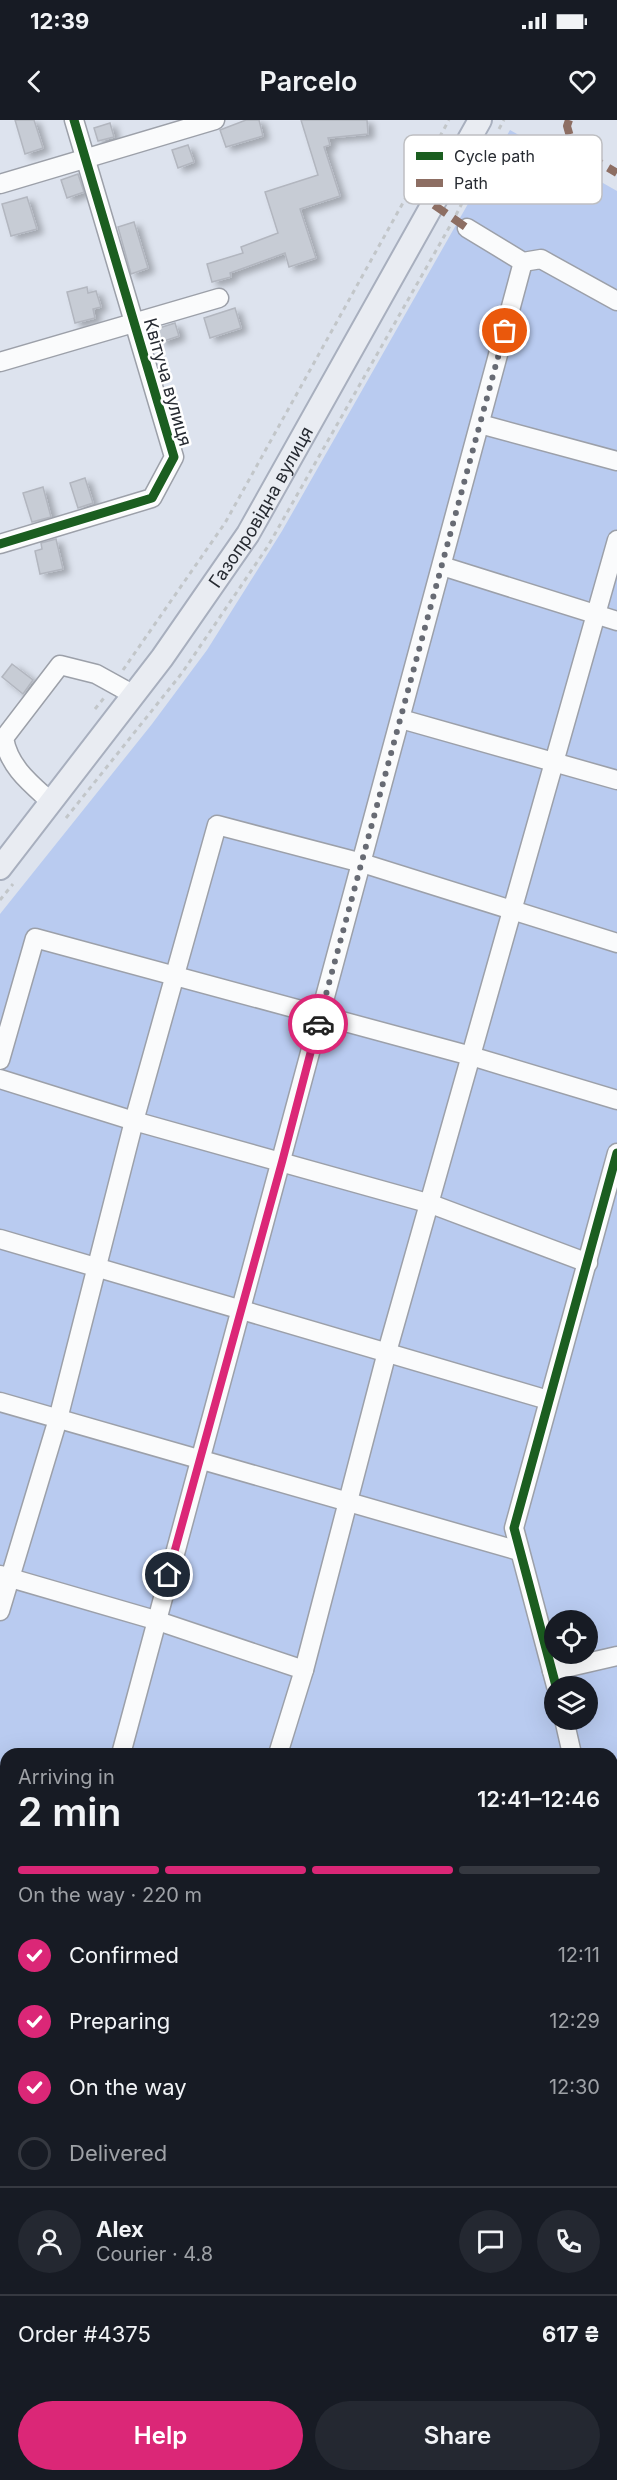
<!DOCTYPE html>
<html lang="en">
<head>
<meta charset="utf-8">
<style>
	body { margin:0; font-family:Inter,sans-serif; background:#242831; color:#f1f3f6; height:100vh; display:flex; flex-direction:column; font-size:22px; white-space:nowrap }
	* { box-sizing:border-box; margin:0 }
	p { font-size:20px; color:#9ea1a6 }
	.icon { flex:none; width:33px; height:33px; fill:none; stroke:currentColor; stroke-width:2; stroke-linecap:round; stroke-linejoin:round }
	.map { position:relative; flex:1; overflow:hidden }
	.panel { position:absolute; left:0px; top:1628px; width:618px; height:734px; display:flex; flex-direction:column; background:#171b24; border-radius:18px 18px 0 0; box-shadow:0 6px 24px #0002 }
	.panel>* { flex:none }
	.controls { position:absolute; left:544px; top:1490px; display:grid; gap:12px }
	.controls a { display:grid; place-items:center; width:54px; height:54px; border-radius:50%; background:#171b24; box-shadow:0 6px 24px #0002; font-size:30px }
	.pin { position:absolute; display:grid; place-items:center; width:51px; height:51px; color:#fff; margin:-26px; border:3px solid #fff; border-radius:50%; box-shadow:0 2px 6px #0007 }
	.courier { position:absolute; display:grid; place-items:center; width:60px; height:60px; margin:-30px; border:4px solid #db2777; border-radius:50%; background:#fff; color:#222; box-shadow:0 2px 8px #0007 }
	.head em { font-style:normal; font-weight:600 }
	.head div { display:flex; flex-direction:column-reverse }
	.head { display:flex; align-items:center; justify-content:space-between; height:102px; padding:0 18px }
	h1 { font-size:39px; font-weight:600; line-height:45px }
	.bar { display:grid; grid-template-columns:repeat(4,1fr); gap:9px 6px; align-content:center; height:72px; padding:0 18px }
	.bar i { height:8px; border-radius:4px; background:#363941 }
	.bar .selected { background:#db2777 }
	.bar p { grid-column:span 4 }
	.line { display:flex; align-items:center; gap:15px; padding:0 18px; border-top:2px solid #363941 }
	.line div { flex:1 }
	.round { display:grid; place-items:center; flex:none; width:63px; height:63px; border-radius:32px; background:#242831 }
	ol { padding:0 18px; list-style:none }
	li { display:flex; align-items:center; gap:18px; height:66px }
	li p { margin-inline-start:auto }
	li .icon { padding:6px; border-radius:50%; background:#db2777; color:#fff; stroke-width:4 }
	li:last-child { color:#9ea1a6 }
	li i { width:33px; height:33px; border:3px solid #363941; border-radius:50% }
	.button { display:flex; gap:12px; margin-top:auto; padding:12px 18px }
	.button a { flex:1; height:69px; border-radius:36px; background:#db2777; color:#fff; font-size:24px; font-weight:600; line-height:69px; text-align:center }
	.button a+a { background:#242831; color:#f1f3f6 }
	.status { display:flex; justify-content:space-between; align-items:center; height:42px; padding:0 30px; background:#171b24; direction:ltr }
	.status svg { height:16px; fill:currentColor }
	header { display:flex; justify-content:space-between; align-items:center; height:78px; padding:0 18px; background:#171b24; font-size:27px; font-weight:600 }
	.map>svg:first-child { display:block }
	.green { fill:#b9cbf0; fill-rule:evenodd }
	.building { fill:#c7ccd5; stroke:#b2b6bf; stroke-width:1.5; filter:url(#shadow) }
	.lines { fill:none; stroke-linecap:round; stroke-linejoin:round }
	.minor-casing { stroke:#9ca0a9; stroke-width:21 }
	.major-casing { stroke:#a8afbe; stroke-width:26 }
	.path { stroke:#c2c6c9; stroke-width:3; stroke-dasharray:4.5 4.5; stroke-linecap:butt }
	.minor { stroke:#fafbfc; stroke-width:18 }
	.major { stroke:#e9ecf2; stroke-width:22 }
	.quiet { stroke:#8d6e63; stroke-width:8; stroke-dasharray:15 8; stroke-linecap:butt }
	.cycleway-casing { stroke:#fff; stroke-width:13 }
	.cycleway { stroke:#1b5e20; stroke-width:9 }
	.done { stroke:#676b74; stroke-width:6; stroke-dasharray:0 10.8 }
	.route { stroke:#db2777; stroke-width:8 }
	.labels { text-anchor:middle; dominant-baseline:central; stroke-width:5; stroke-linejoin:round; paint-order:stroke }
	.street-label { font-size:18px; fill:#272b32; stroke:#fff }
	.key { fill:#fff; stroke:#bebfc2; stroke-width:1.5 }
	.key-label { font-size:16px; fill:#272b32 }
</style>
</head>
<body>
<div class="status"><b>12:39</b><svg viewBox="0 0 49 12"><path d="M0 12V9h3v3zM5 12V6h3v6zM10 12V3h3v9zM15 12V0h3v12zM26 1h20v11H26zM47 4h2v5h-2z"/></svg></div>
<header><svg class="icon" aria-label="back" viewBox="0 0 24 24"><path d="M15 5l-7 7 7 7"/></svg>Parcelo<svg class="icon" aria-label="heart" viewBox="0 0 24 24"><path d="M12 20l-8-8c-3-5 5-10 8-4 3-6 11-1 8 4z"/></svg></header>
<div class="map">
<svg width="617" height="2360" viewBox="0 0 617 2360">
	<defs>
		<filter id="shadow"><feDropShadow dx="6" dy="4" stdDeviation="3" flood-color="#0004"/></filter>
	</defs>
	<rect width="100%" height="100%" fill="#dde3ee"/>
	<!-- green -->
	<path class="green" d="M510 10 617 71V2360H0V794L152 604 207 530 282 411ZM555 1500H588V1533H555ZM555 1566H588V1599H555ZM6 1634H612V2355H6Z"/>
	<!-- building -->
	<g class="building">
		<polygon points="15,0 34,0 43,28 25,34"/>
		<polygon points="246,0 259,0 263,16 226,27 220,10"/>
		<polygon points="301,0 367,0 368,14 328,18 330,25 324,27 340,76 300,89 316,138 289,147 285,133 230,153 231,157 212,162 207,144 243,133 241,127 278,113 265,72 318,55"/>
		<polygon points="110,3 114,17 98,21 94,8"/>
		<polygon points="188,25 194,42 178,48 172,30"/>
		<polygon points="78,54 84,72 67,78 61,60"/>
		<polygon points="27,77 37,109 11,116 2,84"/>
		<polygon points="134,102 148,148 131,154 118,107"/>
		<polygon points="87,167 88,173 96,171 101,187 93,189 95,198 75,203 67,172"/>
		<polygon points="235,188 241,208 210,218 204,198"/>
		<polygon points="175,203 179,216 161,222 156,209"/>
		<polygon points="85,358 93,383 78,388 70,363"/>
		<polygon points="43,367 51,397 32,402 23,373"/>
		<polygon points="56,419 63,449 40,454 35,431 42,429 41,423"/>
		<polygon points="12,544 33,560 23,574 2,557"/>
	</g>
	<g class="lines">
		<!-- minor casing -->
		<g class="minor-casing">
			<g id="minor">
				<polyline points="0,64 215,0"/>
				<polyline points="467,108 523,142 541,139 617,181"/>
				<polyline points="0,242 219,178"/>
				<polyline points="480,304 617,341"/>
				<polyline points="0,424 152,378 174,337 74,0"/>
				<polyline points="442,446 617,501"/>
				<polyline points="401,599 617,660"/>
				<path d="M51 682C30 663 9 647 4 618L60 545 96 554 134 575"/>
				<polyline points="0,940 35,818 471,936 617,980"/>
				<polyline points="0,959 134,1001 431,1084 588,1143"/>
				<polyline points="0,1119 548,1280"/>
				<polyline points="0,1282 519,1431"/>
				<polyline points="0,1455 155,1500 304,1550"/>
				<polyline points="0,1491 58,1299 134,1001 217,705 362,743 617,823"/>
				<polyline points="552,1551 617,1536"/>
				<polyline points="556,1566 514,1408 617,1033"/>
				<polyline points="564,1599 572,1634"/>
				<polyline points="121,1634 523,142"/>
				<polyline points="278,1634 304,1550 387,1232 617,420"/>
				<polyline points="0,1697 6,1699"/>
				<polyline points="612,1796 617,1818"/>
				<polyline points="612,1905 617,1906"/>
				<polyline points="0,2061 6,2063"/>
				<polyline points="612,2285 617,2287"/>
				<polyline points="0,2288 6,2291"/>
				<polyline points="107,2355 115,2360"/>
				<polyline points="613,2360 617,2346"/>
			</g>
		</g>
		<!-- major casing -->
		<g class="major-casing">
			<g id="major">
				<path id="s1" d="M0 748 162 538 248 414 480 0"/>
			</g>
		</g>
		<!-- path -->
		<g class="path">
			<polyline points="499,9 504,0"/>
			<polyline points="456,95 495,18"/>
			<polyline points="123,550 225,403 449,0"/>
			<polyline points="95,589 104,578"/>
			<polyline points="66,698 182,553 268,426 450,106"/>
			<polyline points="0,780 13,764"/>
		</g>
		<!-- minor -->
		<use href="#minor" class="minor"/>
		<!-- major -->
		<use href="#major" class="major"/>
		<!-- quiet -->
		<g class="quiet">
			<polyline points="569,0 567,6 573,27 617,53"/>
			<polyline points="434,85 467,108"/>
		</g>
		<!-- cycleway casing -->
		<g class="cycleway-casing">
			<g id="cycleway">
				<polyline points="0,424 152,378 174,337 74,0"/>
				<polyline points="556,1566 514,1408 617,1033"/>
			</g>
		</g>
		<!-- cycleway -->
		<use href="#cycleway" class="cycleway"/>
	</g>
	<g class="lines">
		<!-- done -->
		<polyline class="done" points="318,904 505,211"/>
		<!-- route -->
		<polyline class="route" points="168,1455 282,1042 318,904"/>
	</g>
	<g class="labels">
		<!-- street labels -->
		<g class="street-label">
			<text transform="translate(168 262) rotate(74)">Квітуча вулиця</text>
			<text stroke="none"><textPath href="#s1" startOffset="446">Газопровідна вулиця</textPath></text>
		</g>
	</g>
	<!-- legend -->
	<rect x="404" y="15" width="198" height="69" rx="9" class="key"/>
	<rect x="416" y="32" width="27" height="8" fill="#1b5e20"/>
	<rect x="416" y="59" width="27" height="8" fill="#8d6e63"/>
	<g class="key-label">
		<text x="454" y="42">Cycle path</text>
		<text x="454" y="69">Path</text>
	</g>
</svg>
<div class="controls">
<a><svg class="icon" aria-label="locate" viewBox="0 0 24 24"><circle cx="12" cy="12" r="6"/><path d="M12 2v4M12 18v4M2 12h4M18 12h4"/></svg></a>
<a><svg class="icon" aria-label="layers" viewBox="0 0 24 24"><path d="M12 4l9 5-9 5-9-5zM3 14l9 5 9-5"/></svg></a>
</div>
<div class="pin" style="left:505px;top:211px;background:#ea580c"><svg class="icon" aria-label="bag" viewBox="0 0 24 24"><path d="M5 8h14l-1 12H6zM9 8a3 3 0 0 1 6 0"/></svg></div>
<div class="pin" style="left:168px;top:1455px;background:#1f2937"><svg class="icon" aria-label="home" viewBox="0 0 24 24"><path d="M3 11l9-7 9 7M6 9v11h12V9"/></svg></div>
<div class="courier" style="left:318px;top:904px"><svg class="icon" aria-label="car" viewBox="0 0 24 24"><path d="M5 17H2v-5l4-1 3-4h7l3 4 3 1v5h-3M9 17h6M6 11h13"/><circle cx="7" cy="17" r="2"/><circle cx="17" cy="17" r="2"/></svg></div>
<section class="panel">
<div class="head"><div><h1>2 min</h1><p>Arriving in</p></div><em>12:41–12:46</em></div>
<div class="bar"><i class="selected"></i><i class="selected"></i><i class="selected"></i><i></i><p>On the way · 220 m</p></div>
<ol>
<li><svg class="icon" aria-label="check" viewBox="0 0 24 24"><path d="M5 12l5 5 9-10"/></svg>Confirmed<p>12:11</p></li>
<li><svg class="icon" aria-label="check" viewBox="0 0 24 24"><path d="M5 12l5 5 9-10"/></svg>Preparing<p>12:29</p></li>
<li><svg class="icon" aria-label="check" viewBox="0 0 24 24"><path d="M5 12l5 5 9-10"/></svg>On the way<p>12:30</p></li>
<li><i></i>Delivered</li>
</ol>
<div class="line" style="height:108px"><a class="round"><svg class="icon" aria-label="person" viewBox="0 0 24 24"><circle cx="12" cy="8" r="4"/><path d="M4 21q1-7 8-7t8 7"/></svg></a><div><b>Alex</b><p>Courier · 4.8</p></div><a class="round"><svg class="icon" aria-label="chat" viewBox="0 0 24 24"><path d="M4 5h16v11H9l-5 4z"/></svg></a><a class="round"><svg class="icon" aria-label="phone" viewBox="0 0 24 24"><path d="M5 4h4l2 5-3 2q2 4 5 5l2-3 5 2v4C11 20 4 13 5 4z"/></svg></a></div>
<div class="line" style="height:78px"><div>Order #4375</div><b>617 ₴</b></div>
<div class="button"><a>Help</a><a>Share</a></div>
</section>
</div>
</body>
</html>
